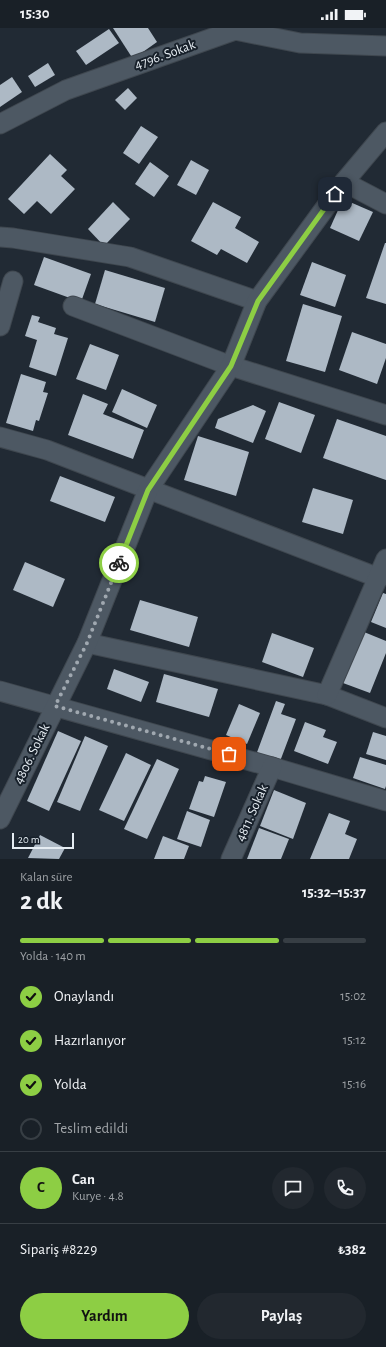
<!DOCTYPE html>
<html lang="tr">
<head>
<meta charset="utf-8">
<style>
	body { margin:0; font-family:"Alegreya Sans",sans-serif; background:#22282f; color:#f1f3f6; height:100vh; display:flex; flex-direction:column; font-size:15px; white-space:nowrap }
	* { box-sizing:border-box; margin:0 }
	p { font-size:13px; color:#9fa3a7 }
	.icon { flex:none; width:22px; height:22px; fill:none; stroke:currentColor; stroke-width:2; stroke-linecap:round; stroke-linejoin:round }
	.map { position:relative; height:831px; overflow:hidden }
	.side { display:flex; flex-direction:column; background:#192027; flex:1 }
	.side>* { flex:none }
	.scale { position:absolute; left:12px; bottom:10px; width:62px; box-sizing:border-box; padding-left:4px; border:2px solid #e5ecf2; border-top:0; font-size:11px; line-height:14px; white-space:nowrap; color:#e5ecf2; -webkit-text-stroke:3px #17202a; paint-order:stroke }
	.pin { position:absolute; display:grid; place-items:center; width:34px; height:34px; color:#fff; margin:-17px; border-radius:8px; box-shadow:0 2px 6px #0006 }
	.courier { position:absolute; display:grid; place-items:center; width:40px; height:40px; margin:-20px; border:3px solid #8dce44; border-radius:50%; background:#fff; color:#222; box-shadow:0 1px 5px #0007 }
	.overview em { font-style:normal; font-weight:700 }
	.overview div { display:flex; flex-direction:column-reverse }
	.overview { display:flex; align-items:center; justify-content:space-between; height:68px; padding:0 20px }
	h1 { font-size:26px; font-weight:700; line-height:30px }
	.bar { display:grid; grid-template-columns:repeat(4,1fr); gap:6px 4px; align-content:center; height:48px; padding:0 20px }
	.bar i { height:5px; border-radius:3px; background:#373e44 }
	.bar .active { background:#8dce44 }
	.bar p { grid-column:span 4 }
	.line { display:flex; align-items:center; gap:10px; padding:0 20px; border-top:1px solid #373e44 }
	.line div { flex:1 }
	.round { display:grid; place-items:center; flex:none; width:42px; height:42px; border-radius:21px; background:#22282f }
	ol { padding:0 20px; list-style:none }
	li { display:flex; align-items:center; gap:12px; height:44px }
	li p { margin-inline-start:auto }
	li .icon { padding:4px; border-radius:50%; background:#8dce44; color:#111; stroke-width:4 }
	li:last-child { color:#9fa3a7 }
	li i { width:22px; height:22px; border:2px solid #373e44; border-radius:50% }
	.action { display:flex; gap:8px; margin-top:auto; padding:8px 20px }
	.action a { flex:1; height:46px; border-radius:24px; background:#8dce44; color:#111; font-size:16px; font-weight:700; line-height:46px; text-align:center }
	.action a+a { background:#22282f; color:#f1f3f6 }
	.status { display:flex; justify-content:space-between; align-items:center; height:28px; padding:0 20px; background:#192027; direction:ltr }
	.status svg { height:11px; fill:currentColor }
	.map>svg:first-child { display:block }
	.building { fill:#adb9c5 }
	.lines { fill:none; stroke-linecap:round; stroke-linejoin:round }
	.street-casing { stroke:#3f474f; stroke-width:21 }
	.street { stroke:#4d5863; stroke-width:19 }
	.done { stroke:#a0a8b0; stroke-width:4; stroke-dasharray:0 7.2 }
	.route { stroke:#8dce44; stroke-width:5 }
	.labels { text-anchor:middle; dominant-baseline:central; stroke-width:4; stroke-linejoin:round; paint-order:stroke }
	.street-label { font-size:14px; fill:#e5ecf2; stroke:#17202a }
</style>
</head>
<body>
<div class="status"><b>15:30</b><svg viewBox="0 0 49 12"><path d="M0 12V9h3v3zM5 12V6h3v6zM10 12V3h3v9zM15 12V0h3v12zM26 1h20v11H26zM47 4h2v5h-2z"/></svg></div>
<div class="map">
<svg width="386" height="831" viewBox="0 0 386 831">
	<rect width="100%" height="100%" fill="#212a34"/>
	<!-- building -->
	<g class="building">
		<polygon points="113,0 148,0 157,14 133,31"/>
		<polygon points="109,1 119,15 86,37 76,23"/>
		<polygon points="48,35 55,47 35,59 28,48"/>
		<polygon points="12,49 22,64 0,79 0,57"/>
		<polygon points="128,60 137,70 125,82 115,72"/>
		<polygon points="141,98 158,109 139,136 123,125"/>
		<polygon points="50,126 67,142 61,148 75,161 51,186 37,173 24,186 8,171"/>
		<polygon points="191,132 209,142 196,167 177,157"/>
		<polygon points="150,134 169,148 154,169 135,156"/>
		<polygon points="343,171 373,184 359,213 330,200"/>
		<polygon points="113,174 130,191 104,218 88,201"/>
		<polygon points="213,174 241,189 235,200 259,214 247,235 221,221 217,227 191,213"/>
		<polygon points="385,215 386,215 386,276 366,270"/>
		<polygon points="44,229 91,246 81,274 34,257"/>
		<polygon points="312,234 346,247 335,279 300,267"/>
		<polygon points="105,242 165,260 155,294 95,276"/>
		<polygon points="303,276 342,288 325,344 286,333"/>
		<polygon points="32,287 40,289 38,294 56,300 54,306 68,310 56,348 29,339 37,312 25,308"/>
		<polygon points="352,304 386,316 386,330 377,356 339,342"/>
		<polygon points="90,316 119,327 106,362 76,351"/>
		<polygon points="21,346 46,354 43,364 48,365 39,393 36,392 33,403 6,395"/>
		<polygon points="122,361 157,377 147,400 112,384"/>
		<polygon points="83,366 108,376 103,386 144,402 133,431 68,407"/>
		<polygon points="279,374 315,387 301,425 265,411"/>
		<polygon points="253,377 266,383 253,415 215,400 218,391"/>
		<polygon points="337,391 386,408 386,452 323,430"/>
		<polygon points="198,408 249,424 236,468 184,452"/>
		<polygon points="60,448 115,469 105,494 50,473"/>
		<polygon points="313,460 353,472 343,506 302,494"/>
		<polygon points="25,534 65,551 53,579 13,562"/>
		<polygon points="383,565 386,566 386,600 371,594"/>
		<polygon points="140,572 198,589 189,619 130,602"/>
		<polygon points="364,604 386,613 386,625 370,665 343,655"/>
		<polygon points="272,605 314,620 303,649 262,634"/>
		<polygon points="114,641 149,654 141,674 107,661"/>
		<polygon points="164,646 218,661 209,689 156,674"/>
		<polygon points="276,673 285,676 281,686 296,691 279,736 256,727"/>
		<polygon points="239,676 260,685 247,716 226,707"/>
		<polygon points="305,694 326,702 323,709 337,714 328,736 294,723"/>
		<polygon points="58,703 81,713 49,783 27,773"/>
		<polygon points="373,704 386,708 386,732 366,726"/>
		<polygon points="85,708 108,718 80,783 57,774"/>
		<polygon points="126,725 151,737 124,793 99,782"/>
		<polygon points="360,729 386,737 386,758 385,761 353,750"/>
		<polygon points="157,731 179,741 147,811 124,801"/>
		<polygon points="205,748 226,754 214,789 189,781 199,753 203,754"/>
		<polygon points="274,762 306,775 293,811 260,798"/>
		<polygon points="187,783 210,792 201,819 177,811"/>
		<polygon points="329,785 350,793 345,806 357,811 349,831 310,831"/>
		<polygon points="259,800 289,811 281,831 247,831"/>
		<polygon points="40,807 65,820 59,831 28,830"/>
		<polygon points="163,808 189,818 184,831 154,831"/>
	</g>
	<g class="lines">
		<!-- street casing -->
		<g class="street-casing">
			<g id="street">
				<polyline points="0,96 66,62 235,2 300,15 386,18"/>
				<polyline points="344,154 386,176"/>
				<polyline points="0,209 13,210 130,229 257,273"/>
				<polyline points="73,278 231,338 386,387"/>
				<polyline points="0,298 13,253"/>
				<polyline points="0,409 47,422 379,550"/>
				<polyline points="87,615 327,667 386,690"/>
				<polyline points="0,663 272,739 386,773"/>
				<polyline points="327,667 386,531"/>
				<polyline points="0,791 87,615 148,462 231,338 257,273 344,154 386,104"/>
				<polyline points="231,831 272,739"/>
			</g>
		</g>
		<!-- street -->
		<use href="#street" class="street"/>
	</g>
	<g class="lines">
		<!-- done -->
		<polyline class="done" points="119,535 87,615 55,678 229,726"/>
		<!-- route -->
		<polyline class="route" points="119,535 148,462 231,338 258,273 335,166"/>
	</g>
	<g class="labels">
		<!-- street labels -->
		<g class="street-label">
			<text transform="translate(165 27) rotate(-20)">4796. Sokak</text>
			<text transform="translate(32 726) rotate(-64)">4806. Sokak</text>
			<text transform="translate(252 785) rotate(-66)">4811. Sokak</text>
		</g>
	</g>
</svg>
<div class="scale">20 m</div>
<div class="pin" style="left:229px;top:726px;background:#ea580c"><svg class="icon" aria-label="bag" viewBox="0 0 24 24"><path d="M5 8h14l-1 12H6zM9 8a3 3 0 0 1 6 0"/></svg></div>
<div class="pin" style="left:335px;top:166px;background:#1f2937"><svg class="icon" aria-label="home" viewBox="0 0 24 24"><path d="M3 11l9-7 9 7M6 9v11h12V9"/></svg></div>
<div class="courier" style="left:119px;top:535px"><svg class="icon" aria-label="bike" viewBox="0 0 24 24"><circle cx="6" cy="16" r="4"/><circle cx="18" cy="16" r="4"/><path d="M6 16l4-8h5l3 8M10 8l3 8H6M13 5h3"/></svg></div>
</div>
<section class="side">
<div class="overview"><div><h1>2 dk</h1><p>Kalan süre</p></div><em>15:32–15:37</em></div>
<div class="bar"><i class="active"></i><i class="active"></i><i class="active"></i><i></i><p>Yolda · 140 m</p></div>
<ol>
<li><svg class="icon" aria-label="check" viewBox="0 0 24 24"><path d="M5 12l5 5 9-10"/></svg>Onaylandı<p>15:02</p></li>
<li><svg class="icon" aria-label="check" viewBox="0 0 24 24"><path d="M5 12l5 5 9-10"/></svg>Hazırlanıyor<p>15:12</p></li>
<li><svg class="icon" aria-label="check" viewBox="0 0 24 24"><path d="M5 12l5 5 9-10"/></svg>Yolda<p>15:16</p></li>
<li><i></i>Teslim edildi</li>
</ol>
<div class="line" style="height:72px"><b class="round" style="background:#8dce44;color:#111">C</b><div><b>Can</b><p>Kurye · 4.8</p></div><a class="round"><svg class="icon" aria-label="chat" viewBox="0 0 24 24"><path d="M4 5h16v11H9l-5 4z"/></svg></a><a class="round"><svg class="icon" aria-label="phone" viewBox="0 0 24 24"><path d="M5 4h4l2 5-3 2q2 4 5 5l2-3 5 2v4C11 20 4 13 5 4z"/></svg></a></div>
<div class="line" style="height:52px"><div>Sipariş #8229</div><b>₺382</b></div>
<div class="action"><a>Yardım</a><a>Paylaş</a></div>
</section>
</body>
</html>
